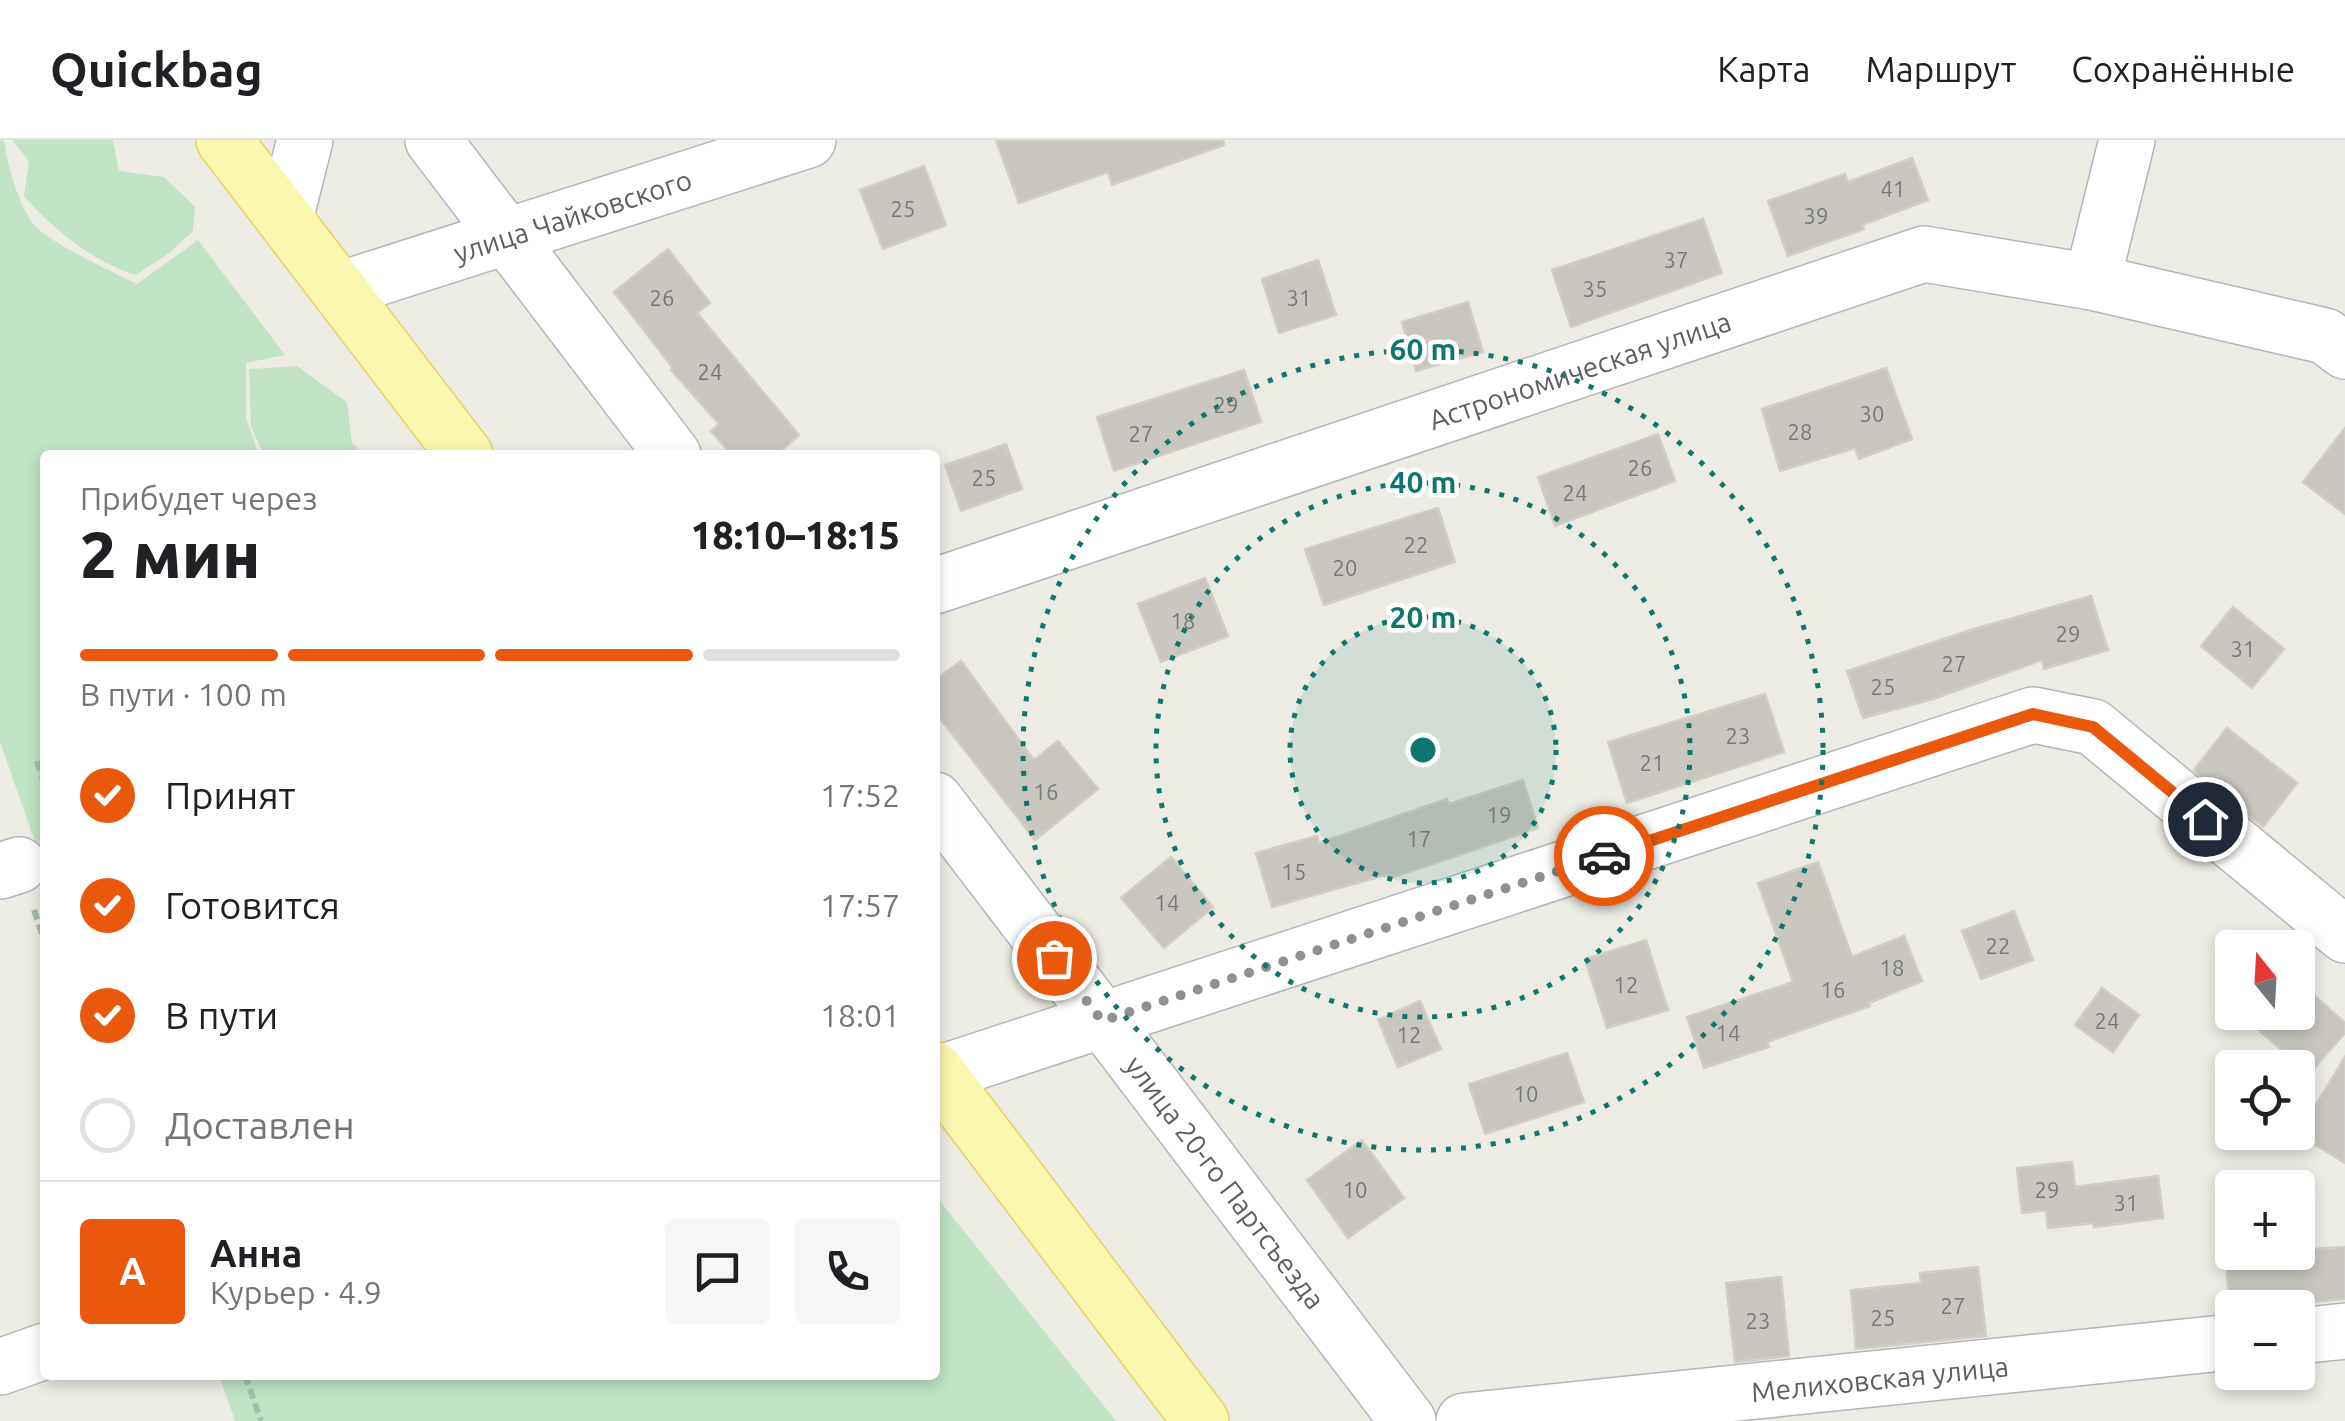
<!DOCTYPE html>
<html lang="ru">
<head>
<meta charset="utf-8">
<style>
	body { margin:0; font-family:Ubuntu,sans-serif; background:#f6f6f6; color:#202124; height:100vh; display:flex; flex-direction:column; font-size:38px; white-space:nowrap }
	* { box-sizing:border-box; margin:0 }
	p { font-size:32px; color:#757577 }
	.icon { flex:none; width:55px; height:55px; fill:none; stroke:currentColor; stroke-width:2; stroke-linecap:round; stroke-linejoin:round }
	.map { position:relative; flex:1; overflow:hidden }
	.details { position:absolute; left:40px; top:310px; width:900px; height:930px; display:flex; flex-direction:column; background:#fff; border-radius:10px; box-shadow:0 5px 15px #0003 }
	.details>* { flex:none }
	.needle { width:65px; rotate:342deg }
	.fabs { position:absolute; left:2215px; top:790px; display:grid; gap:20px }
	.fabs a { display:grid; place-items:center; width:100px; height:100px; border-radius:10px; background:#fff; box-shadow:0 5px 15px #0003; font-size:50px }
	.pin { position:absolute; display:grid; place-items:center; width:85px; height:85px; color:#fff; margin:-42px; border:5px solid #fff; border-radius:50%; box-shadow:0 2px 10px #0007 }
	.courier { position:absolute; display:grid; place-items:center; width:100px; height:100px; margin:-50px; border:8px solid #ea580c; border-radius:50%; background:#fff; color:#222; box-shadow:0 2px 12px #0007 }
	.overview em { font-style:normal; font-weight:800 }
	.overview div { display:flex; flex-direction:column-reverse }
	.overview { display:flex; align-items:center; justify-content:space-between; height:170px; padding:0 40px }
	h1 { font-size:65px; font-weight:800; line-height:75px }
	.bar { display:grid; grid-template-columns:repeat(4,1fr); gap:15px 10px; align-content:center; height:120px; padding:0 40px }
	.bar i { height:12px; border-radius:8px; background:#e0e0e0 }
	.bar .current { background:#ea580c }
	.bar p { grid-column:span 4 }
	.line { display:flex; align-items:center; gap:25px; padding:0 40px; border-top:2px solid #e0e0e0 }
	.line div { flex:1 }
	.round { display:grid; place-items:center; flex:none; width:105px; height:105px; border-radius:10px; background:#f6f6f6 }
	ol { padding:0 40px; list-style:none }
	li { display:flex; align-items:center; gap:30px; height:110px }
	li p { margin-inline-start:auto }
	li .icon { padding:10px; border-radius:50%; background:#ea580c; color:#fff; stroke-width:4 }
	li:last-child { color:#757577 }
	li i { width:55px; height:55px; border:5px solid #e0e0e0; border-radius:50% }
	header { display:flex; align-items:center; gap:60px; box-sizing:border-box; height:140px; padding:0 50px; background:#fff; border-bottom:2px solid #e0e0e0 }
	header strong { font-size:48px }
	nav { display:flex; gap:55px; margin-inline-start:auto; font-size:35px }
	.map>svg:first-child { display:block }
	.green { fill:#c2e3c6 }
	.building { fill:#c9c6c0; stroke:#d1cec2; stroke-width:2.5 }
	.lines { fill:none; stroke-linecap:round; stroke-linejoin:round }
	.minor-casing { stroke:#b4b5ba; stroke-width:58 }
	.major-casing { stroke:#e7d162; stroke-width:58 }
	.path { stroke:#9cc3ab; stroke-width:6; stroke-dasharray:10 5; stroke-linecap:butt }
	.minor { stroke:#fff; stroke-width:55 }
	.major { stroke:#f9f6ad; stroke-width:55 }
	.done { stroke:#8f9090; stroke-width:10; stroke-dasharray:0 18 }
	.route { stroke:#ea580c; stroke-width:12 }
	.ring { fill:none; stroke:#0f766e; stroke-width:5; stroke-dasharray:5 10 }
	.labels { text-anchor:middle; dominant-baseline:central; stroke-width:9; stroke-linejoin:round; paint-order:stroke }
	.number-label { font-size:22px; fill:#77787a }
	.street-label { font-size:28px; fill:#5c5e63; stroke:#fff }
	.centre { fill:#0f766e; stroke:#fff; stroke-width:5 }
	.ring-label { font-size:30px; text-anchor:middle; font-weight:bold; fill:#0f766e; stroke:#fff; stroke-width:9; stroke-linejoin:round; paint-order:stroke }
</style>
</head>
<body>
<header>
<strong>Quickbag</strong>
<nav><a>Карта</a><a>Маршрут</a><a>Сохранённые</a></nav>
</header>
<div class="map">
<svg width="2345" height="1281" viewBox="0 0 2345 1281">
	<rect width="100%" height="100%" fill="#edece4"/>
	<!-- green -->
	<g class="green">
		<path d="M0 0H4C8 27 16 57 31 81 44 101 113 132 137 144L198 100 285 215 246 223V278L259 315H45V730L0 602Z"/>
		<path d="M12 0H113L119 31 164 37 195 67 193 91 168 114 136 135C93 122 53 89 24 56L29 21Z"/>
		<polygon points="297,226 347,262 352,303 366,315 264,315 251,287 249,229"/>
		<polygon points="935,1055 1116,1281 235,1281 219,1235 935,1235"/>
	</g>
	<!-- building -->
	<g class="building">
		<polygon points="996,0 1223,0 1224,5 1112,45 1108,32 1019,63"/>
		<polygon points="1912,18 1928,60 1862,85 1864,89 1788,116 1768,61 1845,34 1848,42"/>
		<polygon points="924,26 946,85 883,109 860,50"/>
		<polygon points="1703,79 1722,133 1571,187 1552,130"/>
		<polygon points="668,109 710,163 697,173 799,295 776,315 732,315 711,291 719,284 671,230 673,228 614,152"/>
		<polygon points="1318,120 1336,175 1279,193 1262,139"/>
		<polygon points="1468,162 1483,212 1416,231 1402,182"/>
		<polygon points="1886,228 1912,299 1859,319 1855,308 1780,331 1762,269"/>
		<polygon points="1244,230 1261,282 1114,331 1097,277"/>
		<polygon points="2345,288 2345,374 2303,342"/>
		<polygon points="1658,294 1675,341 1555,386 1538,337"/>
		<polygon points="1006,304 1022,349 961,371 945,325"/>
		<polygon points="1438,368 1455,422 1324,465 1305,409"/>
		<polygon points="1205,438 1228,496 1161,522 1138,464"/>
		<polygon points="2091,456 2108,510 2044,529 2042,520 1933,559 1863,578 1847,531 1974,489"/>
		<polygon points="2233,467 2284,509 2252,548 2201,506"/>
		<polygon points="961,521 1034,620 1058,601 1098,649 1035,700 935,572 935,540"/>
		<polygon points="1765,554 1784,612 1627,663 1608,602"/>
		<polygon points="2227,588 2297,643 2263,687 2194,630"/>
		<polygon points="1523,640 1538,688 1391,738 1389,734 1272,767 1256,713 1317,696 1319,703 1447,659 1449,664"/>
		<polygon points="1171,717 1213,767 1164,808 1121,758"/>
		<polygon points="1818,722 1852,817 1904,796 1922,841 1869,863 1870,866 1767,902 1769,907 1704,928 1687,877 1793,842 1758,743"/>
		<polygon points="2014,771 2033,820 1981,839 1962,791"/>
		<polygon points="1646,800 1668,870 1607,888 1585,819"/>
		<polygon points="2298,841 2345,883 2345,893 2309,934 2238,872 2298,872"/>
		<polygon points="2102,848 2139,875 2113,912 2075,885"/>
		<polygon points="1420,861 1441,909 1398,927 1378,880"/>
		<polygon points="1567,913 1584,962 1485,994 1469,944"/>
		<polygon points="2345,917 2345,1023 2298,994"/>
		<polygon points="1362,1000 1404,1058 1348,1098 1307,1040"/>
		<polygon points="2072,1022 2075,1047 2158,1036 2163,1078 2094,1087 2093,1083 2048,1088 2046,1070 2022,1073 2017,1028"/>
		<polygon points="2345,1107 2345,1159 2230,1169 2226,1120 2298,1115 2298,1110"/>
		<polygon points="1978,1127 1986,1196 1856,1209 1851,1150 1921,1143 1920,1133"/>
		<polygon points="1781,1137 1789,1216 1735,1222 1726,1143"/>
	</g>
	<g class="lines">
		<!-- minor casing -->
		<g class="minor-casing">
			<g id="minor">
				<polyline points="433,0 673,315"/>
				<polyline points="285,79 305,0"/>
				<polyline points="2092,142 2127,0"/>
				<path id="s1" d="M339 150 808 0"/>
				<path id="s2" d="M935 446 1924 114 2092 142 2325 196 2345 211"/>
				<path id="s3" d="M935 660 1408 1281"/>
				<polyline points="0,731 19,725"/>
				<polyline points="938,934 2033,575 2093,587 2345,795"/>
				<polyline points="2298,1196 2345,1191"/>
				<polyline points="0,1227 45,1211"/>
				<path id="s4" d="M1464 1281 2232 1202"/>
			</g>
		</g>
		<!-- major casing -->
		<g class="major-casing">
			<g id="major">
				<polyline points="224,0 465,315"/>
				<polyline points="935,930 1201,1281"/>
			</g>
		</g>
		<!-- path -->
		<g class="path">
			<polyline points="37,621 45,645"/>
			<polyline points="34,770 45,803"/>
			<polyline points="245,1235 261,1281"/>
		</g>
		<!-- minor -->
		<use href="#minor" class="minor"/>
		<!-- major -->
		<use href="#major" class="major"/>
	</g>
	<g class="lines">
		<!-- done -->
		<polyline class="done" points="1054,818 1102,881 1604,716"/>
		<!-- route -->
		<polyline class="route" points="1604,716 2033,574 2093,587 2205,679"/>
	</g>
	<!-- distance rings -->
	<circle cx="1423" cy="610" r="133" fill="#0f766e" fill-opacity=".12"/>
	<g class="ring">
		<circle cx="1423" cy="610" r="133"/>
		<circle cx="1423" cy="610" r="267"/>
		<circle cx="1423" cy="610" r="400"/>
	</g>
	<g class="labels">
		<!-- number labels -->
		<g class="number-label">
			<text x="1893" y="48">41</text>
			<text x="903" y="68">25</text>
			<text x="1816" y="75">39</text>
			<text x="1676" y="119">37</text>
			<text x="1595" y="148">35</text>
			<text x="662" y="157">26</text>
			<text x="1299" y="157">31</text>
			<text x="710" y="231">24</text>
			<text x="1226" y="264">29</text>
			<text x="1872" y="273">30</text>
			<text x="1800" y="291">28</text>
			<text x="1141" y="293">27</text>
			<text x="1640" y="327">26</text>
			<text x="984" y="337">25</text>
			<text x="1575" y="352">24</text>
			<text x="1416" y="404">22</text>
			<text x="1345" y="427">20</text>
			<text x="1183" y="480">18</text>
			<text x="2068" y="493">29</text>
			<text x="2243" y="508">31</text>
			<text x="1954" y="523">27</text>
			<text x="1883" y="546">25</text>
			<text x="1738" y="595">23</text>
			<text x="1652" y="622">21</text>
			<text x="1046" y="651">16</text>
			<text x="1499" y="674">19</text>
			<text x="1419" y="698">17</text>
			<text x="1294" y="731">15</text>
			<text x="1167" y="762">14</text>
			<text x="1998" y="805">22</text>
			<text x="1892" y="827">18</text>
			<text x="1626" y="844">12</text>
			<text x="1833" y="849">16</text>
			<text x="2107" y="880">24</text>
			<text x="1728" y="892">14</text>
			<text x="1409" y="894">12</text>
			<text x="1526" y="953">10</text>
			<text x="1355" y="1049">10</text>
			<text x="2047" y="1049">29</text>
			<text x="2126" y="1062">31</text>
			<text x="1953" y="1165">27</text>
			<text x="1883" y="1177">25</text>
			<text x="1758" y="1180">23</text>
		</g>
		<!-- street labels -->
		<g class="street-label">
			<text stroke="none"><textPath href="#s1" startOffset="245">улица Чайковского</textPath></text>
			<text stroke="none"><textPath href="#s2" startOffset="680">Астрономическая улица</textPath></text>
			<text stroke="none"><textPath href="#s3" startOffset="480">улица 20-го Партсъезда</textPath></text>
			<text stroke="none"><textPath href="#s4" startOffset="418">Мелиховская улица</textPath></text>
		</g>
	</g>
	<circle cx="1423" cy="610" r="15" class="centre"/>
	<g class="ring-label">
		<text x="1423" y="220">60 m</text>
		<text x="1423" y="353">40 m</text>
		<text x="1423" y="488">20 m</text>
	</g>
</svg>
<div class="fabs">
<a><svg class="needle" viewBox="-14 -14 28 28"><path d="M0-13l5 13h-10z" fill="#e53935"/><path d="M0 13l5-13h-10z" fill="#757577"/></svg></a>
<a><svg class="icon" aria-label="locate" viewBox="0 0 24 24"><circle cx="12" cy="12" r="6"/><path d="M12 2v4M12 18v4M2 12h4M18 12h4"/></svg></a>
<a>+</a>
<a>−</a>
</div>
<div class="pin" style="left:1054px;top:818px;background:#ea580c"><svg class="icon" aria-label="bag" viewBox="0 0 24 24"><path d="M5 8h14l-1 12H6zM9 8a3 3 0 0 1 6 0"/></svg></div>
<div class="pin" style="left:2205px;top:679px;background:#1f2937"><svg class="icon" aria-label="home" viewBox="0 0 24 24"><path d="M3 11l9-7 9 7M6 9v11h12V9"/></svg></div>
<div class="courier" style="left:1604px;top:716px"><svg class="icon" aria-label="car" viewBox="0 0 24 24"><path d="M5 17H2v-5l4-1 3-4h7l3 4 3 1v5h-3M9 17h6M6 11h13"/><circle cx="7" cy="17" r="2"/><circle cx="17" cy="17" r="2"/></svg></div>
<section class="details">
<div class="overview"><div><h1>2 мин</h1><p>Прибудет через</p></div><em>18:10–18:15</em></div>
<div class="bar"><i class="current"></i><i class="current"></i><i class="current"></i><i></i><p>В пути · 100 m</p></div>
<ol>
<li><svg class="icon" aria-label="check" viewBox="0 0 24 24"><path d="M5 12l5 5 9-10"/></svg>Принят<p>17:52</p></li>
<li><svg class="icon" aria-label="check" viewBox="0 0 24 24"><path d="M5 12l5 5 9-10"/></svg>Готовится<p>17:57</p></li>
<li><svg class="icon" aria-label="check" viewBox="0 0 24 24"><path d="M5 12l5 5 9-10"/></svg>В пути<p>18:01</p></li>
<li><i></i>Доставлен</li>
</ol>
<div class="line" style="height:180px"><b class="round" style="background:#ea580c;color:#fff">А</b><div><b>Анна</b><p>Курьер · 4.9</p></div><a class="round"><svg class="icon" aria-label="chat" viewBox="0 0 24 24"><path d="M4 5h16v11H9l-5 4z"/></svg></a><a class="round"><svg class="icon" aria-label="phone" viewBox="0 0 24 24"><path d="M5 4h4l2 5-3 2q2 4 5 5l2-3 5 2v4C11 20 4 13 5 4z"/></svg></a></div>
</section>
</div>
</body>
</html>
